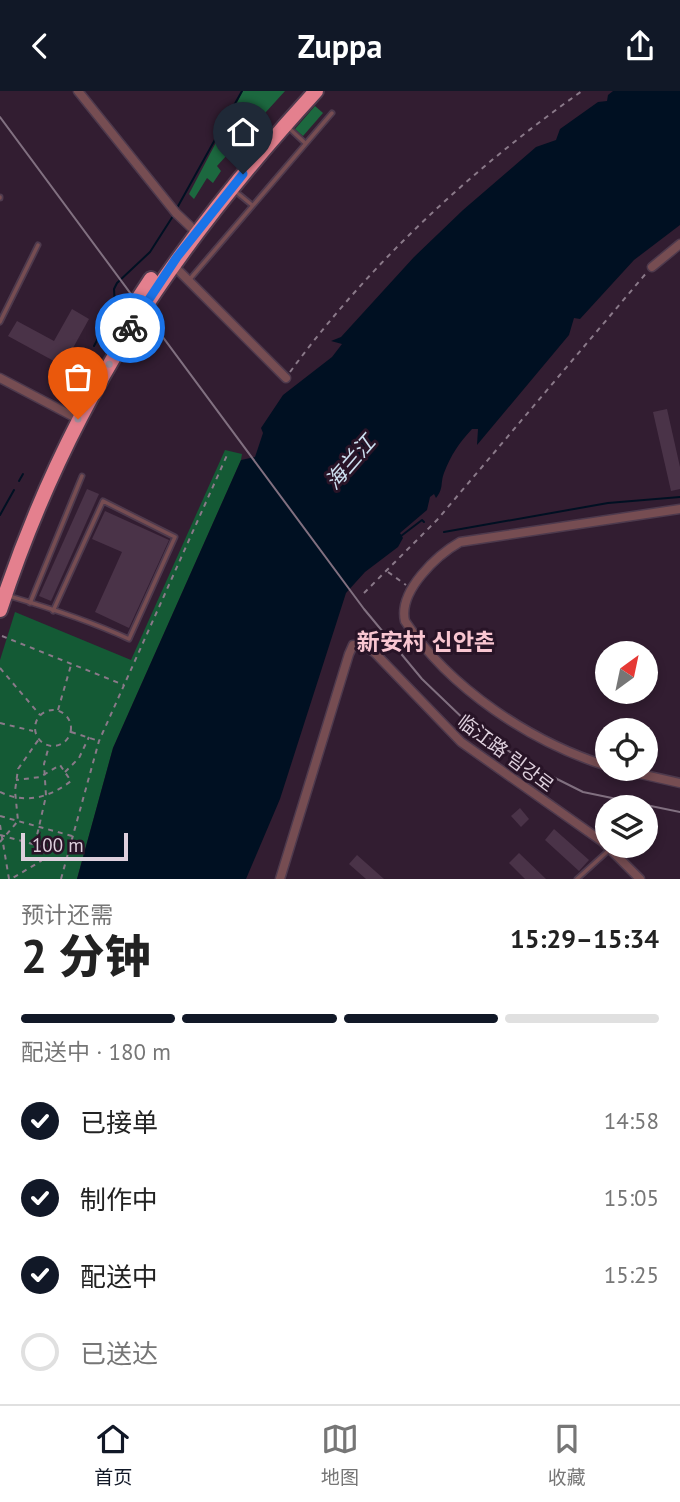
<!DOCTYPE html>
<html lang="zh">
<head>
<meta charset="utf-8">
<style>
	body { margin:0; font-family:"PT Sans","Noto Sans SC","Noto Sans KR",sans-serif; background:#f6f6f6; color:#222; height:100vh; display:flex; flex-direction:column; font-size:26px; white-space:nowrap }
	* { box-sizing:border-box; margin:0 }
	p { font-size:23px; color:#767676 }
	.icon { flex:none; width:38px; height:38px; fill:none; stroke:currentColor; stroke-width:2; stroke-linecap:round; stroke-linejoin:round }
	.map { position:relative; height:788px; overflow:hidden }
	.sheet { display:flex; flex-direction:column; background:#fff; flex:1 }
	.sheet>* { flex:none }
	.needle { width:46px; rotate:33deg }
	.tools { position:absolute; left:595px; top:550px; display:grid; gap:14px }
	.tools a { display:grid; place-items:center; width:63px; height:63px; border-radius:50%; background:#fff; box-shadow:0 4px 10px #0003; font-size:35px }
	.scale { position:absolute; left:21px; bottom:18px; width:107px; box-sizing:border-box; padding-left:7px; border:4px solid #ded0dd; border-top:0; font-size:19px; line-height:24px; white-space:nowrap; color:#ded0dd; -webkit-text-stroke:5px #281427; paint-order:stroke }
	.pin { position:absolute; display:grid; place-items:center; width:60px; height:60px; color:#fff; margin:-72px -30px; border-radius:50% 50% 50% 0; rotate:-45deg; box-shadow:0 0 7px #0007 }
	.pin .icon { rotate:45deg }
	.courier { position:absolute; display:grid; place-items:center; width:70px; height:70px; margin:-35px; border:5px solid #1a73e8; border-radius:50%; background:#fff; color:#222; box-shadow:0 2px 9px #0007 }
	.overview em { font-style:normal; font-weight:800 }
	.overview div { display:flex; flex-direction:column-reverse }
	.overview { display:flex; align-items:center; justify-content:space-between; height:119px; padding:0 21px }
	h1 { font-size:46px; font-weight:800; line-height:52px }
	.bar { display:grid; grid-template-columns:repeat(4,1fr); gap:10px 7px; align-content:center; height:84px; padding:0 21px }
	.bar i { height:9px; border-radius:5px; background:#e0e0e0 }
	.bar .active { background:#111827 }
	.bar p { grid-column:span 4 }
	ol { padding:0 21px; list-style:none }
	li { display:flex; align-items:center; gap:21px; height:77px }
	li p { margin-inline-start:auto }
	li .icon { padding:7px; border-radius:50%; background:#111827; color:#fff; stroke-width:4 }
	li:last-child { color:#767676 }
	li i { width:38px; height:38px; border:4px solid #e0e0e0; border-radius:50% }
	header { display:flex; justify-content:space-between; align-items:center; height:91px; padding:0 21px; background:#111827; color:#fff; font-size:32px; font-weight:800 }
	.tab-bar { display:flex; justify-content:space-around; align-items:center; height:98px; border-top:2px solid #e0e0e0; background:#fff; font-size:19px; color:#767676 }
	.tab-bar a { display:grid; justify-items:center; gap:4px }
	.tab-bar .active { color:#111827 }
	.map>svg:first-child { display:block }
	.green { fill:#145a35 }
	.forest { fill:#1c683f }
	.water { fill:#001022 }
	.lines { fill:none; stroke-linecap:round; stroke-linejoin:round }
	.stream { stroke:#001022; stroke-width:2 }
	.building { fill:#4a3348 }
	.lane-casing { stroke:#4e3a4d; stroke-width:7 }
	.street-casing { stroke:#4e3a4d; stroke-width:11 }
	.highway-casing { stroke:#4e3a4d; stroke-width:18 }
	.path { stroke:#8a7989; stroke-width:2; stroke-dasharray:5 5; stroke-linecap:butt }
	.lane { stroke:#764d52; stroke-width:3.5 }
	.street { stroke:#764d52; stroke-width:8 }
	.highway { stroke:#e4808e; stroke-width:14 }
	.rail { stroke:#817080; stroke-width:2 }
	.done { stroke:#a291a1; stroke-width:7; stroke-dasharray:0 12.6 }
	.route { stroke:#1a73e8; stroke-width:9 }
	.labels { text-anchor:middle; dominant-baseline:central; stroke-width:6; stroke-linejoin:round; paint-order:stroke }
	.street-label { font-size:19px; fill:#ded0dd; stroke:#281427 }
	.water-label { font-size:21px; font-style:italic; fill:#cde0f0; stroke:#281427 }
	.quarter-label { font-size:23px; font-weight:bold; fill:#f9c6d1; stroke:#281427 }
</style>
</head>
<body>
<header><svg class="icon" aria-label="back" viewBox="0 0 24 24"><path d="M15 5l-7 7 7 7"/></svg>Zuppa<svg class="icon" aria-label="share" viewBox="0 0 24 24"><path d="M12 15V3M7 8l5-5 5 5M5 13v7h14v-7"/></svg></header>
<div class="map">
<svg width="680" height="788" viewBox="0 0 680 788">
	<rect width="100%" height="100%" fill="#321d31"/>
	<!-- green -->
	<polygon class="green" points="225,359 242,363 241,369 113,657 77,788 0,788 0,569 15,521 131,569"/>
	<!-- forest -->
	<g class="forest">
		<polygon points="243,0 285,0 217,75 221,80 213,92 207,87 194,108 189,103"/>
		<polygon points="315,15 323,22 303,45 295,38"/>
	</g>
	<!-- water -->
	<path class="water" d="M613 0H680V134L634 169 580 228 574 227 569 244 477 354 478 338H472C459 352 451 364 444 382 440 393 444 397 436 407L434 403 430 406 427 419 400 442 403 447 398 456 365 481 346 502 280 708 246 788H77L113 657 241 369 255 366 263 342 261 337 283 304 332 266 342 253 331 250 341 246 414 166 463 119 536 56 556 49 560 38 598 11 607 10 608 4Z"/>
	<g class="lines">
		<!-- stream -->
		<g class="stream">
			<polyline points="177,117 242,0"/>
			<polyline points="94,255 115,215 114,198 117,192 150,161 173,125"/>
			<polyline points="19,390 23,383"/>
			<polyline points="0,424 14,399"/>
			<polyline points="444,441 608,412 680,406"/>
			<polyline points="401,445 422,429 424,431"/>
		</g>
	</g>
	<!-- building -->
	<g class="building">
		<polygon points="72,218 89,228 63,275 8,245 17,230 54,250"/>
		<polygon points="667,318 680,376 680,398 671,400 653,321"/>
		<polygon points="87,398 99,403 51,510 39,505"/>
		<polygon points="105,420 169,449 129,537 95,521 122,461 92,448"/>
		<polygon points="520,717 529,728 521,736 511,725"/>
		<polygon points="554,738 589,769 579,780 545,749"/>
		<polygon points="519,762 546,788 525,788 509,772"/>
		<polygon points="357,764 384,788 366,788 349,773"/>
	</g>
	<g class="lines">
		<!-- lane casing -->
		<g class="lane-casing">
			<g id="lane">
				<polyline points="290,38 305,52"/>
				<polyline points="235,100 252,114"/>
				<polyline points="0,106 0,107"/>
				<polyline points="190,188 332,22"/>
				<polyline points="0,231 38,154"/>
				<path d="M9 505C50 517 90 530 129 548L175 446 103 410 53 520"/>
				<polyline points="30,512 82,385"/>
				<polyline points="577,788 609,759"/>
			</g>
		</g>
		<!-- street casing -->
		<g class="street-casing">
			<g id="street">
				<polyline points="78,0 176,122 195,140"/>
				<polyline points="172,173 286,287"/>
				<polyline points="652,176 680,153"/>
				<polyline points="0,287 78,328"/>
				<path d="M607 675C531 651 450 598 405 530 398 500 437 464 460 451L680 418"/>
				<polyline points="614,677 680,692"/>
				<polyline points="280,788 349,563 353,554 366,556 374,561 461,651 603,751 640,788"/>
			</g>
		</g>
		<!-- highway casing -->
		<g class="highway-casing">
			<g id="highway">
				<polyline points="126,226 151,188"/>
				<path d="M0 519C68 312 170 159 316 0"/>
			</g>
		</g>
		<!-- path -->
		<g class="path">
			<path d="M290 281C370 172 472 78 582 0"/>
			<polyline points="388,481 406,494"/>
			<polyline points="364,502 437,429 648,180"/>
			<polyline points="2,545 124,594"/>
			<polyline points="0,577 40,624"/>
			<polyline points="58,619 71,574"/>
			<circle cx="53" cy="637" r="18"/>
			<polyline points="0,632 33,640"/>
			<polyline points="71,641 99,650"/>
			<polyline points="65,681 79,667 89,646"/>
			<path d="M0 701C25 713 49 707 71 690L60 674 40 686 16 689"/>
			<polyline points="0,725 72,745"/>
			<polyline points="0,734 9,788"/>
			<polyline points="0,744 47,757 41,770 11,788"/>
			<polyline points="0,751 18,730 15,700 18,678 39,648"/>
			<polyline points="35,753 46,705 44,673 49,655"/>
			<polyline points="61,788 99,650 228,362"/>
		</g>
		<!-- lane -->
		<use href="#lane" class="lane"/>
		<!-- street -->
		<use href="#street" class="street"/>
		<!-- highway -->
		<use href="#highway" class="highway"/>
		<!-- rail -->
		<polyline class="rail" points="0,26 364,518 422,588 471,635 533,676 583,701 680,721"/>
	</g>
	<g class="lines">
		<!-- done -->
		<polyline class="done" points="78,328 130,237"/>
		<!-- route -->
		<polyline class="route" points="130,237 177,166 243,83"/>
	</g>
	<g class="labels">
		<!-- street labels -->
		<g class="street-label">
			<text transform="translate(506 662) rotate(37)">临江路 림강로</text>
		</g>
		<!-- water labels -->
		<g class="water-label">
			<text transform="translate(350 371) rotate(-49)">海兰江</text>
		</g>
		<!-- quarter labels -->
		<g class="quarter-label">
			<text x="426" y="550">新安村 신안촌</text>
		</g>
	</g>
</svg>
<div class="tools">
<a><svg class="needle" viewBox="-14 -14 28 28"><path d="M0-13l5 13h-10z" fill="#e53935"/><path d="M0 13l5-13h-10z" fill="#767676"/></svg></a>
<a><svg class="icon" aria-label="locate" viewBox="0 0 24 24"><circle cx="12" cy="12" r="6"/><path d="M12 2v4M12 18v4M2 12h4M18 12h4"/></svg></a>
<a><svg class="icon" aria-label="layers" viewBox="0 0 24 24"><path d="M12 4l9 5-9 5-9-5zM3 14l9 5 9-5"/></svg></a>
</div>
<div class="scale">100 m</div>
<div class="pin" style="left:78px;top:328px;background:#ea580c"><svg class="icon" aria-label="bag" viewBox="0 0 24 24"><path d="M5 8h14l-1 12H6zM9 8a3 3 0 0 1 6 0"/></svg></div>
<div class="pin" style="left:243px;top:83px;background:#1f2937"><svg class="icon" aria-label="home" viewBox="0 0 24 24"><path d="M3 11l9-7 9 7M6 9v11h12V9"/></svg></div>
<div class="courier" style="left:130px;top:237px"><svg class="icon" aria-label="bike" viewBox="0 0 24 24"><circle cx="6" cy="16" r="4"/><circle cx="18" cy="16" r="4"/><path d="M6 16l4-8h5l3 8M10 8l3 8H6M13 5h3"/></svg></div>
</div>
<section class="sheet">
<div class="overview"><div><h1>2 分钟</h1><p>预计还需</p></div><em>15:29–15:34</em></div>
<div class="bar"><i class="active"></i><i class="active"></i><i class="active"></i><i></i><p>配送中 · 180 m</p></div>
<ol>
<li><svg class="icon" aria-label="check" viewBox="0 0 24 24"><path d="M5 12l5 5 9-10"/></svg>已接单<p>14:58</p></li>
<li><svg class="icon" aria-label="check" viewBox="0 0 24 24"><path d="M5 12l5 5 9-10"/></svg>制作中<p>15:05</p></li>
<li><svg class="icon" aria-label="check" viewBox="0 0 24 24"><path d="M5 12l5 5 9-10"/></svg>配送中<p>15:25</p></li>
<li><i></i>已送达</li>
</ol>
</section>
<nav class="tab-bar">
<a class="active"><svg class="icon" aria-label="home" viewBox="0 0 24 24"><path d="M3 11l9-7 9 7M6 9v11h12V9"/></svg>首页</a>
<a><svg class="icon" aria-label="map" viewBox="0 0 24 24"><path d="M3 6l6-2 6 2 6-2v14l-6 2-6-2-6 2zM9 4v14M15 6v14"/></svg>地图</a>
<a><svg class="icon" aria-label="saved" viewBox="0 0 24 24"><path d="M7 4h10v16l-5-4-5 4z"/></svg>收藏</a>
</nav>
</body>
</html>
